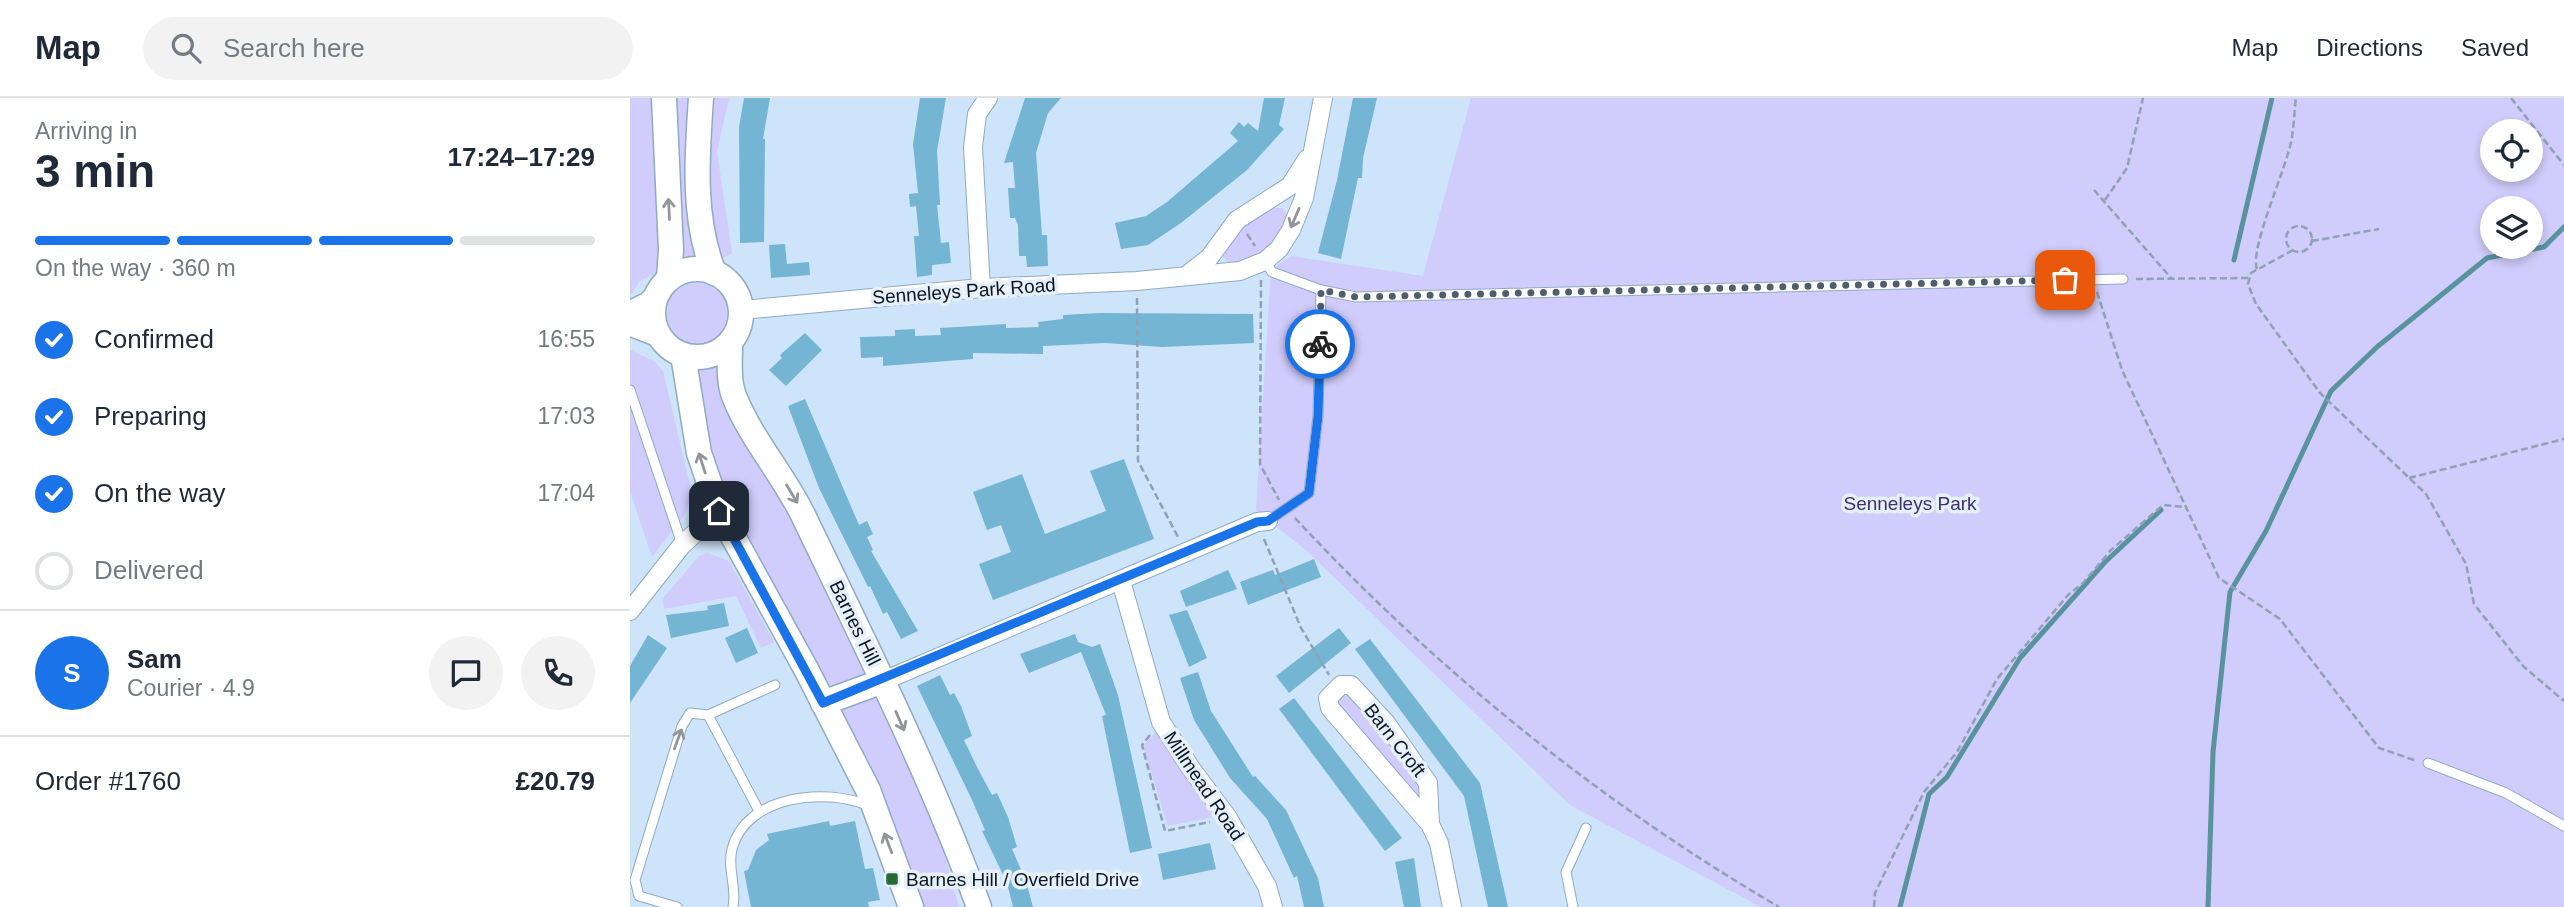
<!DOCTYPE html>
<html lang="en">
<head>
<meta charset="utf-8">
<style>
	body { margin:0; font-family:Helvetica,sans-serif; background:#f2f2f3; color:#1f2937; height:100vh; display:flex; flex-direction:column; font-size:26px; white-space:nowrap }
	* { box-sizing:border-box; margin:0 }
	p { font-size:23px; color:#747a83 }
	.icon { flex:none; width:38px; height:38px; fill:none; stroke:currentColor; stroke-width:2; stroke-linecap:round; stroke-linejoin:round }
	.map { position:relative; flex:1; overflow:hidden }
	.drawer { display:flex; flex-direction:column; background:#fff; width:630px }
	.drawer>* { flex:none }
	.buttons { position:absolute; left:1850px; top:21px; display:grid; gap:14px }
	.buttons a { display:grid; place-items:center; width:63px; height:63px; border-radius:50%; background:#fff; box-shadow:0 4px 10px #0003; font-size:35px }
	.pin { position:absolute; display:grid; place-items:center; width:60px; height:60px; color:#fff; margin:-30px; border-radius:14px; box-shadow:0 4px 10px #0006 }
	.courier { position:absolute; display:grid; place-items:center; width:70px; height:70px; margin:-35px; border:5px solid #1a73e8; border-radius:50%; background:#fff; color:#222; box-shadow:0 2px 9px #0007 }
	.headline em { font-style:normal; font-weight:600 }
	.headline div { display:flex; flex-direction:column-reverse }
	.headline { display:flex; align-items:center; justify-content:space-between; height:119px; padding:0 35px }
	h1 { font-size:46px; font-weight:600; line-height:52px }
	.bar { display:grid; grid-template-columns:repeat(4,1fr); gap:10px 7px; align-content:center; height:84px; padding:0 35px }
	.bar i { height:9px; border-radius:5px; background:#e0e1e3 }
	.bar .active { background:#1a73e8 }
	.bar p { grid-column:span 4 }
	.line { display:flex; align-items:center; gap:18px; padding:0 35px; border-top:2px solid #e0e1e3 }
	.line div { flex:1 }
	.round { display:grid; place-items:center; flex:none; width:74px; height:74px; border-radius:37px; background:#f2f2f3 }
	ol { padding:0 35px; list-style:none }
	li { display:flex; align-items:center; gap:21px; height:77px }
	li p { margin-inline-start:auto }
	li .icon { padding:7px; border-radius:50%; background:#1a73e8; color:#fff; stroke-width:4 }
	li:last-child { color:#747a83 }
	li i { width:38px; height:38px; border:4px solid #e0e1e3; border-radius:50% }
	header { display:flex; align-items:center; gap:42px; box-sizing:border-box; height:98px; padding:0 35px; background:#fff; border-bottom:2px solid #e0e1e3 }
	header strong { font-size:33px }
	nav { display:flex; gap:38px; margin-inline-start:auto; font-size:24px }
	.search { width:490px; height:63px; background:#f2f2f3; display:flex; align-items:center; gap:18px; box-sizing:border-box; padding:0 24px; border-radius:38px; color:#747a83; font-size:26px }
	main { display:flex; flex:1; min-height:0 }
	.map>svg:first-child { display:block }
	.green { fill:#d0ccfb; fill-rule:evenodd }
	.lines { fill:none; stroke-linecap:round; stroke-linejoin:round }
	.stream { stroke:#58939e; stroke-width:5 }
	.building { fill:#73b5d3 }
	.service-casing { stroke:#90aac4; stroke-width:11 }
	.minor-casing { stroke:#90aac4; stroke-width:20 }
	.tertiary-casing { stroke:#90aac4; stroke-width:24 }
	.secondary-casing { stroke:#90aac4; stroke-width:27 }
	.path { stroke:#8fa1b3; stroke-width:2.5; stroke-dasharray:7 3.5; stroke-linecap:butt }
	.service { stroke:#fff; stroke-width:9 }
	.minor { stroke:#fff; stroke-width:18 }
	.tertiary { stroke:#fff; stroke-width:21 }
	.secondary { stroke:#fff; stroke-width:24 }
	.oneway { stroke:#92969a }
	.done { stroke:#505e6c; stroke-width:7; stroke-dasharray:0 12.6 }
	.route { stroke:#1a73e8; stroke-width:9 }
	.poi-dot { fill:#256933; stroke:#e5f0fb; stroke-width:2.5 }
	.labels { text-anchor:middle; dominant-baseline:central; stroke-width:7; stroke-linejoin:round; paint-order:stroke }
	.street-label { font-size:19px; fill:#0c161f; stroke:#e5f0fb }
	.park-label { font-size:19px; fill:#3d3073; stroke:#e5f0fb }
	.poi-label { font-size:19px; fill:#0c161f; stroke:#e5f0fb; text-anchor:start }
</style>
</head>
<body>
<header>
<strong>Map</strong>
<div class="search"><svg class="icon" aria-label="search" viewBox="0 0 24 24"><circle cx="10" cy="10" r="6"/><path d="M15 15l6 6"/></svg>Search here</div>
<nav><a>Map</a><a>Directions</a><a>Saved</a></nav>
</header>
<main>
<section class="drawer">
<div class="headline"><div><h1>3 min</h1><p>Arriving in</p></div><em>17:24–17:29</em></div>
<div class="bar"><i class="active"></i><i class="active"></i><i class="active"></i><i></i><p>On the way · 360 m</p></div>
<ol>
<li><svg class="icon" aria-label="check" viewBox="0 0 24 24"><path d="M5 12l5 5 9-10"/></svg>Confirmed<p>16:55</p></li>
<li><svg class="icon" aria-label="check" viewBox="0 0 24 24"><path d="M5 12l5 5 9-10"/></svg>Preparing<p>17:03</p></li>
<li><svg class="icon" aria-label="check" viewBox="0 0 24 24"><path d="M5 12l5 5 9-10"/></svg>On the way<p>17:04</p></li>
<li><i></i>Delivered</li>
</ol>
<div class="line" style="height:126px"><b class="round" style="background:#1a73e8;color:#fff">S</b><div><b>Sam</b><p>Courier · 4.9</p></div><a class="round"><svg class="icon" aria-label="chat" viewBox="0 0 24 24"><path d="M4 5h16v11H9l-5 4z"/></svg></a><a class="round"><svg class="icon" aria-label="phone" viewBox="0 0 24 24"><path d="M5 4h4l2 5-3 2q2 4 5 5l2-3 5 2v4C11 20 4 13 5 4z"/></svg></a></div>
<div class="line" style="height:91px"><div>Order #1760</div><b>£20.79</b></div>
</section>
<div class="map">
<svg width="1934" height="809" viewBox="0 0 1934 809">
	<rect width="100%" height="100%" fill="#cee4fa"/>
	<!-- green -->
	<g class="green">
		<polygon points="0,0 24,0 30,150 26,175 10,183 0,198"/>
		<polygon points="39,0 59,0 57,93 67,165 48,168"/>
		<polygon points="76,0 99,0 87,54 102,155 94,160 87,159 77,114"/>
		<path d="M841 0H1934V809H1131L940 707 678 454 626 412 641 172 661 158 793 178ZM1862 33H1900V72H1862ZM1862 110H1900V149H1862Z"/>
		<path d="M639 110H652L657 116C657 133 644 156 628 163 620 167 607 165 599 166L593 158V148L618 123Z"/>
		<circle cx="67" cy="217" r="32"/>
		<polygon points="0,252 24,263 33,273 62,396 54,418 22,459 0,393"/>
		<polygon points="88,267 169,429 320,753 317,766 329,809 291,809 91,399 62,271"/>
		<polygon points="77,455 99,463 144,544 131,550 106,498 34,511 33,500 69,458"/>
		<polygon points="712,588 722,590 794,686 796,719 702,607"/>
		<polygon points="529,631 589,718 538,728 513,648"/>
	</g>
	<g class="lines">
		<!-- stream -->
		<g class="stream">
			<polyline points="1604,162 1642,0"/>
			<polyline points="1270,809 1299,696 1317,679 1390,560 1475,464 1531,412"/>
			<polyline points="1578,809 1583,654 1600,494 1636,433 1701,293 1747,249 1857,160 1914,149 1934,129"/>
		</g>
	</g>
	<!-- building -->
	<g class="building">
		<polygon points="114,0 140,0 133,41 135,41 134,144 110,145 109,29"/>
		<polygon points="290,0 316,0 307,53 310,107 307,107 311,145 319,144 321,165 302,167 302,177 287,179 284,138 289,138 286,108 280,109 279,96 288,95 283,46"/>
		<polygon points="395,0 431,0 418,15 406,55 412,137 417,137 418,168 397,169 396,158 389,158 388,127 385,120 380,120 378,90 385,90 383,64 374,65"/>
		<polygon points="634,0 655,0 649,27 654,31 617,72 551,125 518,147 491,151 485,125 516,118 537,104 608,43 600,35 609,24 614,29 618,25 628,33"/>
		<polygon points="723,0 747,0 733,60 732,80 728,80 711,161 688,155 707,82"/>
		<polygon points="155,146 157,166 179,164 180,177 141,180 139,147"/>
		<polygon points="471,215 623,216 624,245 532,249 475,245 413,248 413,256 343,255 343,261 253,268 253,259 231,260 230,239 265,238 265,232 285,231 285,238 311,237 310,230 376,226 376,230 409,229 408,224 433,221 433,217"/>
		<polygon points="175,235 192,252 156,288 139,272 152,260 150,257"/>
		<polygon points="175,301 229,427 237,423 243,436 237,439 243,452 241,453 288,533 271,541 257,514 253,516 240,488 238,489 189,390 158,308"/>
		<polygon points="494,361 524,441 363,502 349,466 381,454 371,427 357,432 343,394 392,376 415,436 476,413 460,373"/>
		<polygon points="684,461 691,479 618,507 610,484 643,472 645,477"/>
		<polygon points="598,472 607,491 556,509 550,493"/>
		<polygon points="94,505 99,528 41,540 36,517 78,512 77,508"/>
		<polygon points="557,512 577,560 559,569 539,517"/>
		<polygon points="117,530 128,555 106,565 95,540"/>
		<polygon points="709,530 721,545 659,595 646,578"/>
		<polygon points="445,536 448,544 462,549 470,546 488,597 522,750 500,755 472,618 476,617 451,554 399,575 390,556"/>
		<polygon points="18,537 37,550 0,605 0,568"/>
		<polygon points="740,541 850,685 878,809 858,809 834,698 725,551"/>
		<polygon points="568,574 581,613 623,679 625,678 656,712 688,780 694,809 674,809 667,778 664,780 637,721 600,680 564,622 550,580"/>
		<polygon points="310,577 320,597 324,595 331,608 342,638 334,642 348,671 362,697 367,695 378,719 387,749 382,751 396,783 403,809 383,809 377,785 352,733 355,732 342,702 287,588"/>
		<polygon points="664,600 772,740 755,753 649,611"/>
		<polygon points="199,723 200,728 225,723 235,771 243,770 250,802 238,804 239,809 121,809 114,773 118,772 126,752 139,742 137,736"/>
		<polygon points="580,745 586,771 533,782 528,756"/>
		<polygon points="784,760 791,809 774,809 765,764"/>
	</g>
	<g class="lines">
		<!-- service casing -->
		<g class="service-casing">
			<g id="service">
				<polyline points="635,163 642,174 691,192 688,318 679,395 638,423"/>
				<polyline points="691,192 726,199 1493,181"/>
				<polyline points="0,292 52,446"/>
				<polyline points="78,617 129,713"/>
				<polyline points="1798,665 1876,695 1934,728"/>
				<polyline points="47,809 9,798 5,782 52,628 60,615 78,617 145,587"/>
				<path d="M103 809C107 789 97 771 102 751 116 697 196 689 239 708"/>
				<polyline points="943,809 936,774 956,730"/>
			</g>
		</g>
		<!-- minor casing -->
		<g class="minor-casing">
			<g id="minor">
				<polyline points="557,177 579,160 607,122 660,88 677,61"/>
				<polyline points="351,190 343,49 347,16 358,0"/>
				<polyline points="112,212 351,190 507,183 610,173 635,163 649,151 661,132 674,100 693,0"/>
				<polyline points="491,483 531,624 560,669 598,720 637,788 643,809"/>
				<polyline points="0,513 52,447 89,413"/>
				<polyline points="253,583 627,424 638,423"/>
				<polyline points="800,726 798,685 756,625 721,587 711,587 698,600 700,610 800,726 809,745 822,809"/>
			</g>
		</g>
		<!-- tertiary casing -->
		<g class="tertiary-casing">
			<g id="tertiary">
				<polyline points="0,214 18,205 26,197"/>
				<polyline points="0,227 26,237"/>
			</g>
		</g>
		<!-- secondary casing -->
		<g class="secondary-casing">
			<g id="secondary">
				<polyline points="34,0 41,152 39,179"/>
				<path d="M71 0C67 58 62 120 84 175"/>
				<circle cx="67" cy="215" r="44"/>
				<path d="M100 246C100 263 98 282 104 298 121 341 153 376 173 417 235 546 300 675 349 809"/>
				<polyline points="53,257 69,355 89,413 176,571 238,692 281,809"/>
				<polyline points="193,605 253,583"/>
			</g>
		</g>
		<!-- path -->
		<g class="path">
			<polyline points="1881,0 1934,67"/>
			<polyline points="1464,92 1542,181"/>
			<polyline points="1475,102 1497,70 1513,0"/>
			<circle cx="1669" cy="141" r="13"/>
			<polyline points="617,136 625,148"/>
			<polyline points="1682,143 1749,131"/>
			<polyline points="1663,152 1621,175 1618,186 1626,206 1690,295 1796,396 1836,466 1844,506 1893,568 1934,603"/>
			<path d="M1627 171C1619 152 1656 71 1661 44 1664 30 1664 14 1666 0"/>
			<polyline points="1506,181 1618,180"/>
			<polyline points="631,182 630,366 649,402"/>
			<polyline points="1467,194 1492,272 1589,480 1650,521 1749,650 1787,663"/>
			<polyline points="507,200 508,363 548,439"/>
			<polyline points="1779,380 1934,341"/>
			<path d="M665 420C806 572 970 704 1149 809"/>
			<polyline points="634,441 671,530 699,577"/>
			<polyline points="520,637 512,647 535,733 580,724"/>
			<polyline points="1244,809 1245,795 1294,694 1327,654 1367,581 1438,497 1453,485 1481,452 1533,407 1556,409"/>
		</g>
		<!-- service -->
		<use href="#service" class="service"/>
		<!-- minor -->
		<use href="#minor" class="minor"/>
		<!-- tertiary -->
		<use href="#tertiary" class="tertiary"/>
		<!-- secondary -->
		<use href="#secondary" class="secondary"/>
	</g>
	<!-- one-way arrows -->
	<defs><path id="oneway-shaft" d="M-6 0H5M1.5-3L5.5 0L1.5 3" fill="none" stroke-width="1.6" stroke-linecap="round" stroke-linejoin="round" transform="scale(1.75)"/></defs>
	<g class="oneway">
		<use href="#oneway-shaft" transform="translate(39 111) rotate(-93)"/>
		<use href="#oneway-shaft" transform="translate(665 120) rotate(113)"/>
		<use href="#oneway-shaft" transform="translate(72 365) rotate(-108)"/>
		<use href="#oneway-shaft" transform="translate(162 396) rotate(59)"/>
		<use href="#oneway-shaft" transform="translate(270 623) rotate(66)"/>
		<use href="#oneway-shaft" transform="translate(48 641) rotate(-70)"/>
		<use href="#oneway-shaft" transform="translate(258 745) rotate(-111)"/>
	</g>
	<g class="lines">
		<!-- done -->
		<polyline class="done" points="690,246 691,192 726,199 1435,182"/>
		<!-- route -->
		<polyline class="route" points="89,413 193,605 627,424 638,423 679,395 688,318 690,246"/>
	</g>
	<!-- markers -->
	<rect class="poi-dot" x="255" y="774" width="14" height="14" rx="3.5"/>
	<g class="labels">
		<!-- street labels -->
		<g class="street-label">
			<text transform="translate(334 193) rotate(-4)">Senneleys Park Road</text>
			<text transform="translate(225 525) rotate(64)">Barnes Hill</text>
			<text transform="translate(765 642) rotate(52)">Barn Croft</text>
			<text transform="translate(574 688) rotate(56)">Millmead Road</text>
		</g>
		<!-- park labels -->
		<g class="park-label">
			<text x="1280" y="405">Senneleys Park</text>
		</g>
		<!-- poi labels -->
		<g class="poi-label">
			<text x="276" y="781">Barnes Hill / Overfield Drive</text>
		</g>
	</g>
</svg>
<div class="buttons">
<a><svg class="icon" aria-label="locate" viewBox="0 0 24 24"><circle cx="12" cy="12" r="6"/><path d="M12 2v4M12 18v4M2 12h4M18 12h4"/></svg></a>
<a><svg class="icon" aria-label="layers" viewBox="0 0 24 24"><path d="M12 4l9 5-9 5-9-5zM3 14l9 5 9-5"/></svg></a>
</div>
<div class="pin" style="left:1435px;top:182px;background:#ea580c"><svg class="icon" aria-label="bag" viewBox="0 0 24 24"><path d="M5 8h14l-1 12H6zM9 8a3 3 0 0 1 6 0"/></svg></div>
<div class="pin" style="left:89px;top:413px;background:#1f2937"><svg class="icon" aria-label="home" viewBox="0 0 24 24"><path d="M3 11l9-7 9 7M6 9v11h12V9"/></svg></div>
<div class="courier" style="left:690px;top:246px"><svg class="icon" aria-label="bike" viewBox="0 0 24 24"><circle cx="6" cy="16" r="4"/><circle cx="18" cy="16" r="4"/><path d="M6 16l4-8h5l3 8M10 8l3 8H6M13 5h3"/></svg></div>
</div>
</main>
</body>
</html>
